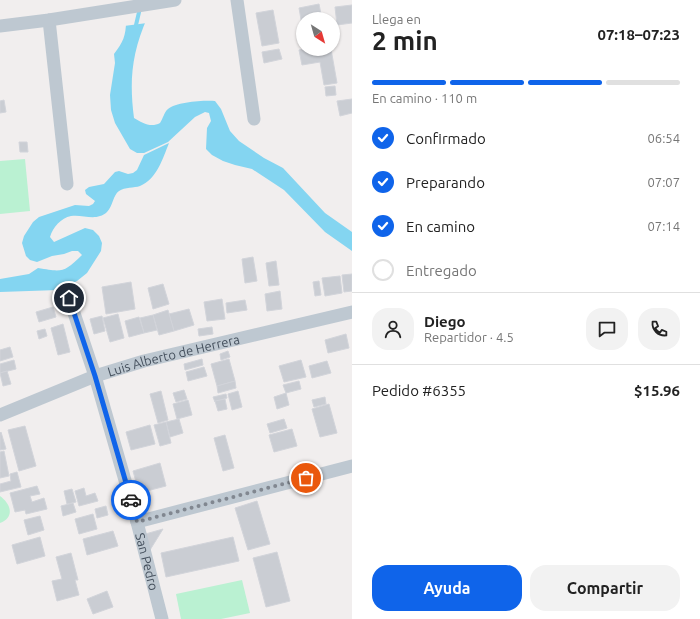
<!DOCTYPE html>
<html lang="es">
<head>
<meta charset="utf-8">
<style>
	body { margin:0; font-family:Ubuntu,sans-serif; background:#f2f2f2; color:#222; height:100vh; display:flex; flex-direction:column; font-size:15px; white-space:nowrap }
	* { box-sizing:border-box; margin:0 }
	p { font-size:13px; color:#767676 }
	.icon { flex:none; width:22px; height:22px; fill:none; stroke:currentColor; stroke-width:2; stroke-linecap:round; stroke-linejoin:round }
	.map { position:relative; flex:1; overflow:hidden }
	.side { display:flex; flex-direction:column; background:#fff; width:348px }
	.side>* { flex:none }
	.needle { width:26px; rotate:143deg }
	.tools { position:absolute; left:296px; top:12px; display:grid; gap:8px }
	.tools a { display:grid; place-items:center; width:44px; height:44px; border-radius:50%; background:#fff; box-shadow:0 1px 3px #0004; font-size:20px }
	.pin { position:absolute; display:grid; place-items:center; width:34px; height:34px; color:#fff; margin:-17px; border:2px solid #fff; border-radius:50%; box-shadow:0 1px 4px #0007 }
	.courier { position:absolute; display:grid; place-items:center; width:40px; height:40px; margin:-20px; border:3px solid #0f64ea; border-radius:50%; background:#fff; color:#222; box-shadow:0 1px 5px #0007 }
	.headline em { font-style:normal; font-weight:600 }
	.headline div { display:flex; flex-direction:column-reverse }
	.headline { display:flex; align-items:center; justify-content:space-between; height:68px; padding:0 20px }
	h1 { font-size:26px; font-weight:600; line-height:30px }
	.bar { display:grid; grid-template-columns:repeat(4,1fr); gap:6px 4px; align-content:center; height:48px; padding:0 20px }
	.bar i { height:5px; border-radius:3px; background:#e0e0e0 }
	.bar .current { background:#0f64ea }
	.bar p { grid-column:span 4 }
	.line { display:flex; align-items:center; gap:10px; padding:0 20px; border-top:1px solid #e0e0e0 }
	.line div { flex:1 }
	.round { display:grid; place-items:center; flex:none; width:42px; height:42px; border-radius:16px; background:#f2f2f2 }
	ol { padding:0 20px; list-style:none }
	li { display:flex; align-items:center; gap:12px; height:44px }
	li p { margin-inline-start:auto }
	li .icon { padding:4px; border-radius:50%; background:#0f64ea; color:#fff; stroke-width:4 }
	li:last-child { color:#767676 }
	li i { width:22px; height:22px; border:2px solid #e0e0e0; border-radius:50% }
	.action { display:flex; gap:8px; margin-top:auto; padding:8px 20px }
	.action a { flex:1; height:46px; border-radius:16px; background:#0f64ea; color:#fff; font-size:16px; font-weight:600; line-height:46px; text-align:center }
	.action a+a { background:#f2f2f2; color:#222 }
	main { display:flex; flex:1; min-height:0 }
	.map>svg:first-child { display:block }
	.green { fill:#baf1d2 }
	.water { fill:#84d5f1 }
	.pier { fill:#f1eeee }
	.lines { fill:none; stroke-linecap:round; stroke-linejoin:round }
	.stream { stroke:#84d5f1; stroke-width:4 }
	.building { fill:#cacdd3; stroke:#d2d4da }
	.street { stroke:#bec8d1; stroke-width:13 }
	.done { stroke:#818790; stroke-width:4; stroke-dasharray:0 7.2 }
	.route { stroke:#0f64ea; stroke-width:5 }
	.labels { text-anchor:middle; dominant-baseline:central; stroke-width:3; stroke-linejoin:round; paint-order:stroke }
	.street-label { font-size:13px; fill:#45505d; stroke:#fff }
</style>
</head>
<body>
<main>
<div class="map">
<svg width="352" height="619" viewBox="0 0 352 619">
	<rect width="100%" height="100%" fill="#f1eeee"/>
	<!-- green -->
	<g class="green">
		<polygon points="25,159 30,211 0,214 0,161"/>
		<path d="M0 496C11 504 15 517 0 523Z"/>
		<polygon points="242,580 250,613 221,619 181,619 176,594"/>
	</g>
	<!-- water -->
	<g class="water">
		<path d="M147 18C132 53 129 80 134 118 142 123 151 128 160 123 163 119 164 112 168 109 176 102 204 100 215 101L221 109 230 131 239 141 264 158 283 168 325 213 352 232V251L325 232 284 190 252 169 235 165 223 161 212 155 206 149 207 128 211 121 209 113 205 112 195 117 168 142 144 153H137L130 149 115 123 111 110 110 95 115 63 114 54C123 42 126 36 126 21Z"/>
		<path d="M169 143C163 158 157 179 140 186 134 188 125 187 119 191 113 195 113 206 107 212 96 222 83 214 71 216 61 218 53 227 50 237L54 242 85 228 93 230 99 236 102 243 101 251 87 273 77 281 58 290 0 292V279L29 274 38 268C62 272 64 273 82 255L78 251H72L64 254 52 256 37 262 30 260 26 256 22 243 24 236 33 222 39 217 75 205 89 206 93 204 95 201 86 194 85 190 89 187 104 184 115 172 119 171 128 174 133 173 137 170 144 155Z"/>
	</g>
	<!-- pier -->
	<polygon class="pier" points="147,16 149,18 147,23 124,26 125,19"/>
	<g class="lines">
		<!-- stream -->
		<polyline class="stream" points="136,25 140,8"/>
	</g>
	<!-- building -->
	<g class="building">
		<polygon points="319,4 322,19 303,19 303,31 299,8"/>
		<polygon points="352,5 352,23 337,25 335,7"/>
		<polygon points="273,10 279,43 262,46 256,13"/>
		<polygon points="301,43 303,43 303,49 331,49 337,83 324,85 320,62 302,65 299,50 303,49"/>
		<polygon points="279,49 282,59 264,63 262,52"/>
		<polygon points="335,86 336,95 326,96 325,87"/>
		<polygon points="352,99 352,113 340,116 337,101"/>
		<polygon points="4,100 6,112 0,113 0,101"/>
		<polygon points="19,142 27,142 28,152 20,152"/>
		<polygon points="253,257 257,281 245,283 242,259"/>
		<polygon points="276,261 279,285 269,286 266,263"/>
		<polygon points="352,274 352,291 344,292 342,275"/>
		<polygon points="340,276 342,293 325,296 322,278"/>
		<polygon points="319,281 321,295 315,296 313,282"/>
		<polygon points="131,282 135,309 106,314 102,287"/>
		<polygon points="163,284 169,304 153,309 148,288"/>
		<polygon points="280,291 282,309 267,311 265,294"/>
		<polygon points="222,299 225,319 207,321 204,302"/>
		<polygon points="245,300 247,310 227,313 226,303"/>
		<polygon points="53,307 56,317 39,322 36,312"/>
		<polygon points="189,309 194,325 174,331 169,314"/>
		<polygon points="168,310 174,331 159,335 153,315"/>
		<polygon points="118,314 124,338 110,342 103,318"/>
		<polygon points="153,315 157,330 144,333 140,318"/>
		<polygon points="102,316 105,331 94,334 90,319"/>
		<polygon points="139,317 144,333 129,337 125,321"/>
		<polygon points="63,324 70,352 58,355 51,328"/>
		<polygon points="212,327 213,334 199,336 198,329"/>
		<polygon points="45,329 47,336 39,339 37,331"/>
		<polygon points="346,334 349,348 328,353 325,340"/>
		<polygon points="10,347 13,357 0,361 0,350"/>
		<polygon points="228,351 230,357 221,360 220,354"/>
		<polygon points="202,359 203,365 185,370 184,364"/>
		<polygon points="229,359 235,381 217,386 211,364"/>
		<polygon points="14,360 16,369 0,373 0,364"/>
		<polygon points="301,360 306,377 284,382 279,366"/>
		<polygon points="327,361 331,373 312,378 309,366"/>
		<polygon points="204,367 207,376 188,381 186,372"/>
		<polygon points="7,371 11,384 3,386 0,373"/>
		<polygon points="235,381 236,388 218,393 217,386"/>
		<polygon points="299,381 301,389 286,393 283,385"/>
		<polygon points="184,390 187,399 176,402 173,393"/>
		<polygon points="161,391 168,420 158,423 150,394"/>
		<polygon points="238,391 242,407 232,410 228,394"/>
		<polygon points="286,393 289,405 277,409 274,397"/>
		<polygon points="226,394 227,398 215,402 213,397"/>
		<polygon points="325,397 326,404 314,407 312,400"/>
		<polygon points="225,399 227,409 218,411 215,401"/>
		<polygon points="188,400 192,415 177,419 173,404"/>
		<polygon points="329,404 337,433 320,437 312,409"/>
		<polygon points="179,419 183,433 170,437 166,422"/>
		<polygon points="284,419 287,428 270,433 267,424"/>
		<polygon points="166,422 171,443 160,446 154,425"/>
		<polygon points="150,425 155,444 131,450 126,432"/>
		<polygon points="25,426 36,466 19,471 8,430"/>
		<polygon points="292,429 297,446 274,452 269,435"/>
		<polygon points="1,432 6,449 0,450 0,433"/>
		<polygon points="225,435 234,468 223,471 214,438"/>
		<polygon points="4,451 9,476 0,478 0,452"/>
		<polygon points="160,463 166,486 139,493 133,471"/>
		<polygon points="17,472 21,487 0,492 0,484 11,481 10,474"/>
		<polygon points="37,486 40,494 30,496 32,502 44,498 47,509 26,514 25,510 15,512 10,493"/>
		<polygon points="84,488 86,496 95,493 98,501 79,506 75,491"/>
		<polygon points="72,489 76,502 67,504 64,491"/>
		<polygon points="257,501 270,544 248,550 235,508"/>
		<polygon points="73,503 76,512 63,516 61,506"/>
		<polygon points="106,506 108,515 97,518 95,509"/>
		<polygon points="93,514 97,529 79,534 75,519"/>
		<polygon points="40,516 44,530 28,535 24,520"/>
		<polygon points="163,529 150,550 142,535"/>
		<polygon points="113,531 118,546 87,555 83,539"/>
		<polygon points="40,537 45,556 17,564 12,545"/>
		<polygon points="233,537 239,561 166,577 161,553"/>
		<polygon points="277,552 290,601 266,607 253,558"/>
		<polygon points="71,553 78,580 75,580 79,595 57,601 52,581 62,579 56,557"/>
		<polygon points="107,591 113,607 93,614 87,599"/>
	</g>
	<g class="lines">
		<!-- street -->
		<g class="street">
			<polyline points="237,0 254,119"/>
			<polyline points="49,20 67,184"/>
			<polyline points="0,26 49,20 175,0"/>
			<path id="s1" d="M69 298 95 376 137 522 162 619"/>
			<path id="s2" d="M0 415 95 376 144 361 352 312"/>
			<polyline points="137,522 352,466"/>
		</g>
	</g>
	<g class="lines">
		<!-- done -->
		<polyline class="done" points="131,500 137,522 306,478"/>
		<!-- route -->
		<polyline class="route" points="69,298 95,376 131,500"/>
	</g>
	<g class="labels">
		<!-- street labels -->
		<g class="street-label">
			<text stroke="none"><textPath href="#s2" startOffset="184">Luis Alberto de Herrera</textPath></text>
			<text stroke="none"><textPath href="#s1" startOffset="275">San Pedro</textPath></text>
		</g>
	</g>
</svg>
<div class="tools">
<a><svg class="needle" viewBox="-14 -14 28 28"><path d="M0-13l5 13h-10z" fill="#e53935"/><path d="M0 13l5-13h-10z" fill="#767676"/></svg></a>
</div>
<div class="pin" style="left:306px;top:478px;background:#ea580c"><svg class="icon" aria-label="bag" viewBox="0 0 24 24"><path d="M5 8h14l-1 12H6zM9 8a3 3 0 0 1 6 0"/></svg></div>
<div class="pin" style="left:69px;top:298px;background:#1f2937"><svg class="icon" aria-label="home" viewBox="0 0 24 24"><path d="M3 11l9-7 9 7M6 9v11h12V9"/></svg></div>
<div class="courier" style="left:131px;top:500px"><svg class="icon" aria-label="car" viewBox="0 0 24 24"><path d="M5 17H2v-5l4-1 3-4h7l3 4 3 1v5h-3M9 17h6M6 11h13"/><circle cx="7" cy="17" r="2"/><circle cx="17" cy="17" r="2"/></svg></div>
</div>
<section class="side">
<div class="headline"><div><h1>2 min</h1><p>Llega en</p></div><em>07:18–07:23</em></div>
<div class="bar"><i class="current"></i><i class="current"></i><i class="current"></i><i></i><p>En camino · 110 m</p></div>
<ol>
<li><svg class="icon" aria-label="check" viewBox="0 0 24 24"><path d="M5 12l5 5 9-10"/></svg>Confirmado<p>06:54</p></li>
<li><svg class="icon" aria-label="check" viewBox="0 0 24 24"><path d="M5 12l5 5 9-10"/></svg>Preparando<p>07:07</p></li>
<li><svg class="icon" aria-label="check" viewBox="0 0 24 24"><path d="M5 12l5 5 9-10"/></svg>En camino<p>07:14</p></li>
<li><i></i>Entregado</li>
</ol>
<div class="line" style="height:72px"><a class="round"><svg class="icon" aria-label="person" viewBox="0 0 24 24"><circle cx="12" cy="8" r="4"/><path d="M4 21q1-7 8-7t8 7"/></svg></a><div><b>Diego</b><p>Repartidor · 4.5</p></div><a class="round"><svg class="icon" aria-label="chat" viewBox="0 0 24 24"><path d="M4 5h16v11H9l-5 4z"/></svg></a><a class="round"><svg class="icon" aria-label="phone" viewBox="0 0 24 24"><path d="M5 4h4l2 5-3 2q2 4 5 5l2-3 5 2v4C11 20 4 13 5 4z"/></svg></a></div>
<div class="line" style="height:52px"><div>Pedido #6355</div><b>$15.96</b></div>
<div class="action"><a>Ayuda</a><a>Compartir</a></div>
</section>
</main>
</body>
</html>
